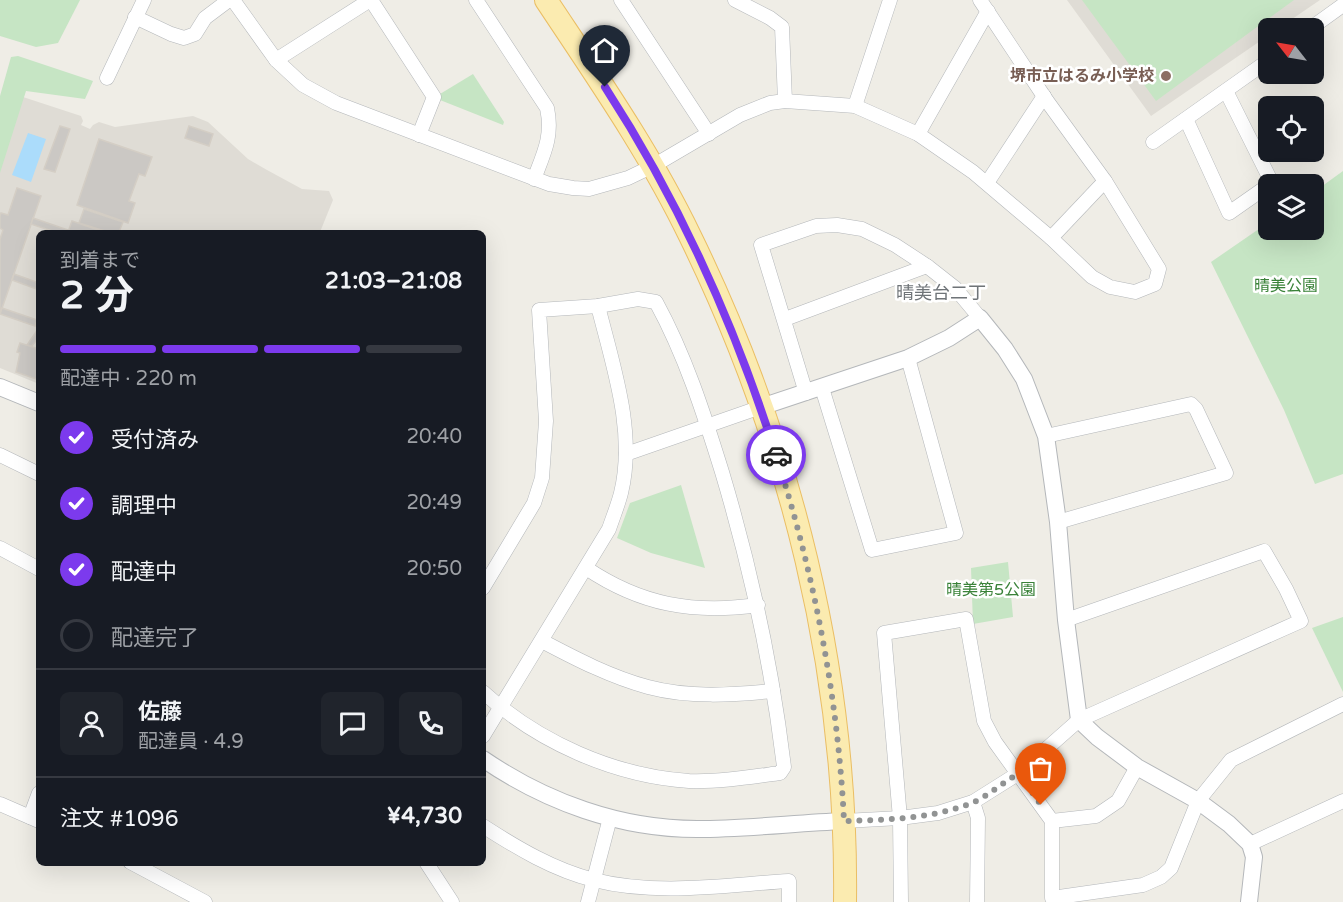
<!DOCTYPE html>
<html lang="ja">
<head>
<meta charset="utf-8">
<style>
	body { margin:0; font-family:"Varela Round","Noto Sans JP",sans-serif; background:#20242c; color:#f1f3f6; height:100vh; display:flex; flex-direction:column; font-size:22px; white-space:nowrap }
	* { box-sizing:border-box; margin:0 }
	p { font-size:20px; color:#9ea1a6 }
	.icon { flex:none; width:33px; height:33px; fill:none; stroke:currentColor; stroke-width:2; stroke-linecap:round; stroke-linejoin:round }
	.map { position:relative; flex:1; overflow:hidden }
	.panel { position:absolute; left:36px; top:230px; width:450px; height:636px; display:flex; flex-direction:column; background:#171b24; border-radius:9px; box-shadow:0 6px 24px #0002 }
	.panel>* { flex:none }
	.needle { width:39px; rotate:301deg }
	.controls { position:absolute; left:1258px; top:18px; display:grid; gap:12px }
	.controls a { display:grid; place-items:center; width:66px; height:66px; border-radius:9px; background:#171b24; box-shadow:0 6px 24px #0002; font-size:30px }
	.pin { position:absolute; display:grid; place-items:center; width:51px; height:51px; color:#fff; margin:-62px -26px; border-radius:50% 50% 50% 0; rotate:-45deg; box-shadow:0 0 6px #0007 }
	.pin .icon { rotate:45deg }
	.courier { position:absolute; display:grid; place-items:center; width:60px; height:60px; margin:-30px; border:4px solid #7c3aed; border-radius:50%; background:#fff; color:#222; box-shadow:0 2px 8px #0007 }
	.head em { font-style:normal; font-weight:700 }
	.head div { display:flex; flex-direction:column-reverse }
	.head { display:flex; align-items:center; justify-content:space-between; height:102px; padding:0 24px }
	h1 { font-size:39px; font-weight:700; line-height:45px }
	.bar { display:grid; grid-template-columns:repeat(4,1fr); gap:9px 6px; align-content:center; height:72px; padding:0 24px }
	.bar i { height:8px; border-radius:4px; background:#363941 }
	.bar .current { background:#7c3aed }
	.bar p { grid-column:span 4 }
	.line { display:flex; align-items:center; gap:15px; padding:0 24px; border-top:2px solid #363941 }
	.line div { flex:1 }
	.round { display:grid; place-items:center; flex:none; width:63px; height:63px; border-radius:9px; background:#20242c }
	ol { padding:0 24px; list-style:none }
	li { display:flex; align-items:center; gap:18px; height:66px }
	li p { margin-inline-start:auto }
	li .icon { padding:6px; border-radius:50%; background:#7c3aed; color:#fff; stroke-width:4 }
	li:last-child { color:#9ea1a6 }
	li i { width:33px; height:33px; border:3px solid #363941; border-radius:50% }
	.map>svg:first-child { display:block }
	.education { fill:#dfdcd5 }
	.green { fill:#c6e5c4 }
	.water { fill:#abdcfb }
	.building { fill:#cbc8c4; stroke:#d4cec5; stroke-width:1.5 }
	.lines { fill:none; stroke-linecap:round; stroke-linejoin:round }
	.minor-casing { stroke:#b4b7ba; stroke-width:15 }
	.tertiary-casing { stroke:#b4b7ba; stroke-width:18 }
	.primary-casing { stroke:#eabe64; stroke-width:24 }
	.minor { stroke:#fff; stroke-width:14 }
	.tertiary { stroke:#fff; stroke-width:16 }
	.primary { stroke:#fbebb0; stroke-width:22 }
	.done { stroke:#919393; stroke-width:6; stroke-dasharray:0 10.8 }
	.route { stroke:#7c3aed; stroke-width:8 }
	.education-dot { fill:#8d6e63; stroke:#fff; stroke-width:2 }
	.labels { text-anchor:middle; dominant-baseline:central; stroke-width:5; stroke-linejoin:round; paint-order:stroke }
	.education-label { font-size:16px; font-weight:bold; fill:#785e54; stroke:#fff; text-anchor:end }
	.park-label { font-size:16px; fill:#3a8239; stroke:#fff }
	.neighbourhood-label { font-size:18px; fill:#6f7478; stroke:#fff }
</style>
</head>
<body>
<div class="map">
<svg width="1343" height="902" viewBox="0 0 1343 902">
	<rect width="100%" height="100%" fill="#efede6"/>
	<!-- education -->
	<g class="education">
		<polygon points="1067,0 1320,0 1279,28 1269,28 1269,35 1151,116"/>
		<polygon points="23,97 81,116 83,121 81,125 90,129 93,125 99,122 115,127 193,116 208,122 248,159 267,170 302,189 329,191 333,200 320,232 39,232 39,384 0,368 0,170"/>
	</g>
	<!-- green -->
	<g class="green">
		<polygon points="0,0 80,0 58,43 36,47 0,36"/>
		<polygon points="1082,0 1294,0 1156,101"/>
		<polygon points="18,56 93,81 85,99 26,91 0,173 0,96 11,57"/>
		<polygon points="473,74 504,122 503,125 440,100 440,94"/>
		<polygon points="1343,171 1343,474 1315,484 1284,410 1211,262 1269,222 1269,230 1314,230 1314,192"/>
		<polygon points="681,485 705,568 651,553 617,538 630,503"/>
		<polygon points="1008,562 1013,617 973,624 971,568"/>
		<polygon points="1343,617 1343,692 1312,628"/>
	</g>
	<!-- water -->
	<polygon class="water" points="28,133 46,139 31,182 12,175"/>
	<!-- building -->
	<g class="building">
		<polygon points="60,126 70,129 55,172 44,169"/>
		<polygon points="189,126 213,134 209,146 185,138"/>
		<polygon points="99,139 152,157 145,176 139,174 129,201 135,203 128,223 77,205"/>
		<polygon points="17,188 41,196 0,314 0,239 3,230 0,228 0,216 1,213 8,215"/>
		<polygon points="84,209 123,222 119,232 108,232 79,223"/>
		<polygon points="33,218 68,230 68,232 55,232 31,224"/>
		<polygon points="72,221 104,232 68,232"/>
		<polygon points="14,274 39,283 39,290 12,280"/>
		<polygon points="2,308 37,320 35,326 0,314"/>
		<polygon points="38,329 39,337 32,346 27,345"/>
		<polygon points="20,343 39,349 39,380 16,372 20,353 17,352"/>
	</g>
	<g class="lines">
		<!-- minor casing -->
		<g class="minor-casing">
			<g id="minor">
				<polyline points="233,0 276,60 303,85 336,103 549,184 573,188 589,189 628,178 653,166 740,115 770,103 785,101 855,106 918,134 973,172 1051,238 1092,277 1110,287 1135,292 1155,284 1159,269 1105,181 1047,101 980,0"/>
				<polyline points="371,0 434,97 419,135"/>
				<path d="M476 0 547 108C553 136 544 153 534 179"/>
				<polyline points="621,0 709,134"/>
				<polyline points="735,0 770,18 782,27 785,101"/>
				<polyline points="135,17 171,34 184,38 195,34 205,18 229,0"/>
				<polyline points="1311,28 1343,5"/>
				<polyline points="276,60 370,0"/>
				<polyline points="107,78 144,0"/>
				<polyline points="1226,91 1272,183 1270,184"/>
				<polyline points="855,106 890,0"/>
				<polyline points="1186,119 1229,213 1269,185"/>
				<polyline points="918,134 988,11"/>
				<polyline points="1153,142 1269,60"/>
				<polyline points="987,183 1044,96"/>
				<polyline points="1051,238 1105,181"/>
				<polyline points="785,319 927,266"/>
				<polyline points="822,388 872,550 956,533 908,358"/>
				<polyline points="806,393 761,245 816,226 837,225 862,229 895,245 927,266 955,288 980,318"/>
				<polyline points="1046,436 1191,404 1196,409 1226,473 1058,522"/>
				<polyline points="626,454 761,407"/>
				<polyline points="0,455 39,474"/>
				<polyline points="0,548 39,569"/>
				<path d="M586 568C641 605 693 614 758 605"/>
				<path d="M483 588 534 503 542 478 546 421 539 310 598 306 638 299 656 302C685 355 704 414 722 472 751 569 772 666 784 767L780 773C750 777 719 782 689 781 614 776 538 742 483 692"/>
				<path d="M542 641C576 659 611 677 648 687 689 698 733 695 773 691"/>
				<path d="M483 736 609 529C613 517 618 505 621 493 636 432 613 366 598 306"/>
				<polyline points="973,802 978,818 977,902"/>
				<polyline points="0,804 39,821"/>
				<polyline points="30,817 39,793"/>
				<polyline points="844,821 900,818 938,813 973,802 1019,773 1079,720 1301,621 1286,589 1264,551 1066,620"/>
				<polyline points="1052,821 1096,816 1118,801 1137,767"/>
				<path d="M483 826C517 848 554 870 594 880 657 896 725 885 789 881V902"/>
				<polyline points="1250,844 1343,801"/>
				<polyline points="130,862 205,902"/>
				<polyline points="426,862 452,902"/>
				<polyline points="588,902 610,818"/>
				<polyline points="901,902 900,818 884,633 966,619 984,721 995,742 1052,821 1052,898 1143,885 1161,877 1171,868 1198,801 1231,760 1343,704"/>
			</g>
		</g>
		<!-- tertiary casing -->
		<g class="tertiary-casing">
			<g id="tertiary">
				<polyline points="0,387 39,403"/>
				<polyline points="761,407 908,358 949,338 980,318 1005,349 1024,379 1046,436 1058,522 1066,620 1079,720 1097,737 1137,767 1198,801 1229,824 1250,844 1254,857 1249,902"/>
				<path d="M483 759C546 802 620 829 697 829 746 829 795 823 844 821"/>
			</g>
		</g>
		<!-- primary casing -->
		<g class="primary-casing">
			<path id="primary" d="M546 0C597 77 650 153 690 236 791 442 848 673 845 902"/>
		</g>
		<!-- minor -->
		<use href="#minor" class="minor"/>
		<!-- tertiary -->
		<use href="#tertiary" class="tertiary"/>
		<!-- primary -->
		<use href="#primary" class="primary"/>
	</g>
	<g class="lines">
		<!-- done -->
		<path class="done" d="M776 455C814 573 838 697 844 821 886 820 931 819 972 803 988 796 1004 782 1019 773L1041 805"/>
		<!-- route -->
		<path class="route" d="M605 87C679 201 735 325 776 455"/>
	</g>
	<!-- markers -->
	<circle class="education-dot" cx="1166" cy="76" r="6"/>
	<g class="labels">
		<!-- education labels -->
		<g class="education-label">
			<text x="1154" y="76">堺市立はるみ小学校</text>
		</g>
		<!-- park labels -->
		<g class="park-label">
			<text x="1286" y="286">晴美公園</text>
			<text x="991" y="590">晴美第5公園</text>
		</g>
		<!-- neighbourhood labels -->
		<g class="neighbourhood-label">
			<text x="941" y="293">晴美台二丁</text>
		</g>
	</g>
</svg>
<div class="controls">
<a><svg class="needle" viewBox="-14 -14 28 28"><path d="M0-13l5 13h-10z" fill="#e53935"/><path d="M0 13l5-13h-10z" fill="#9ea1a6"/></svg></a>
<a><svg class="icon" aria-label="locate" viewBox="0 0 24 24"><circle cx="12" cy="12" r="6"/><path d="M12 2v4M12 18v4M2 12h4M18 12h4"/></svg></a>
<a><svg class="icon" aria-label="layers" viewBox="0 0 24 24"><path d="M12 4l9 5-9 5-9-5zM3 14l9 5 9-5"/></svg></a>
</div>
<div class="pin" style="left:1041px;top:805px;background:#ea580c"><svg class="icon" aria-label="bag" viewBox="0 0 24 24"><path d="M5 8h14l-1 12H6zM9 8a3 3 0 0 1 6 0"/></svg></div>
<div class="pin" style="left:605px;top:87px;background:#1f2937"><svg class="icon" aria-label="home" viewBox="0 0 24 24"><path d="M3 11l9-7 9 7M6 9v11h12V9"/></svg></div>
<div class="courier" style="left:776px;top:455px"><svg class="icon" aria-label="car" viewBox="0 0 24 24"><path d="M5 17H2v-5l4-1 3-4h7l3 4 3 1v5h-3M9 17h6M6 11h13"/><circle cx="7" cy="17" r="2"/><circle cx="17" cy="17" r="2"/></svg></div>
<section class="panel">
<div class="head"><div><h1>2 分</h1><p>到着まで</p></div><em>21:03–21:08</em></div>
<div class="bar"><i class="current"></i><i class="current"></i><i class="current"></i><i></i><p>配達中 · 220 m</p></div>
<ol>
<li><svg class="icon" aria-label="check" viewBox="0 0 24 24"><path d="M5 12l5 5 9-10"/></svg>受付済み<p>20:40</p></li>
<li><svg class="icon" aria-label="check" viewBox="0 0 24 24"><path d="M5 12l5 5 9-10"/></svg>調理中<p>20:49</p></li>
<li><svg class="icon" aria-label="check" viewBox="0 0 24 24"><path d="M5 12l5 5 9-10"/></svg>配達中<p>20:50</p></li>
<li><i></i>配達完了</li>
</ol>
<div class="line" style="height:108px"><a class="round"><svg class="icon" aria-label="person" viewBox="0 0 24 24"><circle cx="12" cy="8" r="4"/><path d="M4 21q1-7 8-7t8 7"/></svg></a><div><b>佐藤</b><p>配達員 · 4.9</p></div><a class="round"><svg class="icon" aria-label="chat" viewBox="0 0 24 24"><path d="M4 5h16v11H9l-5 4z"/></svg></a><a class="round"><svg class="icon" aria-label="phone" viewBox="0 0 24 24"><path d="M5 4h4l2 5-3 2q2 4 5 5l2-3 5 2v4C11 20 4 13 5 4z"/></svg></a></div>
<div class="line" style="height:78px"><div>注文 #1096</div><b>¥4,730</b></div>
</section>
</div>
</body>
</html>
